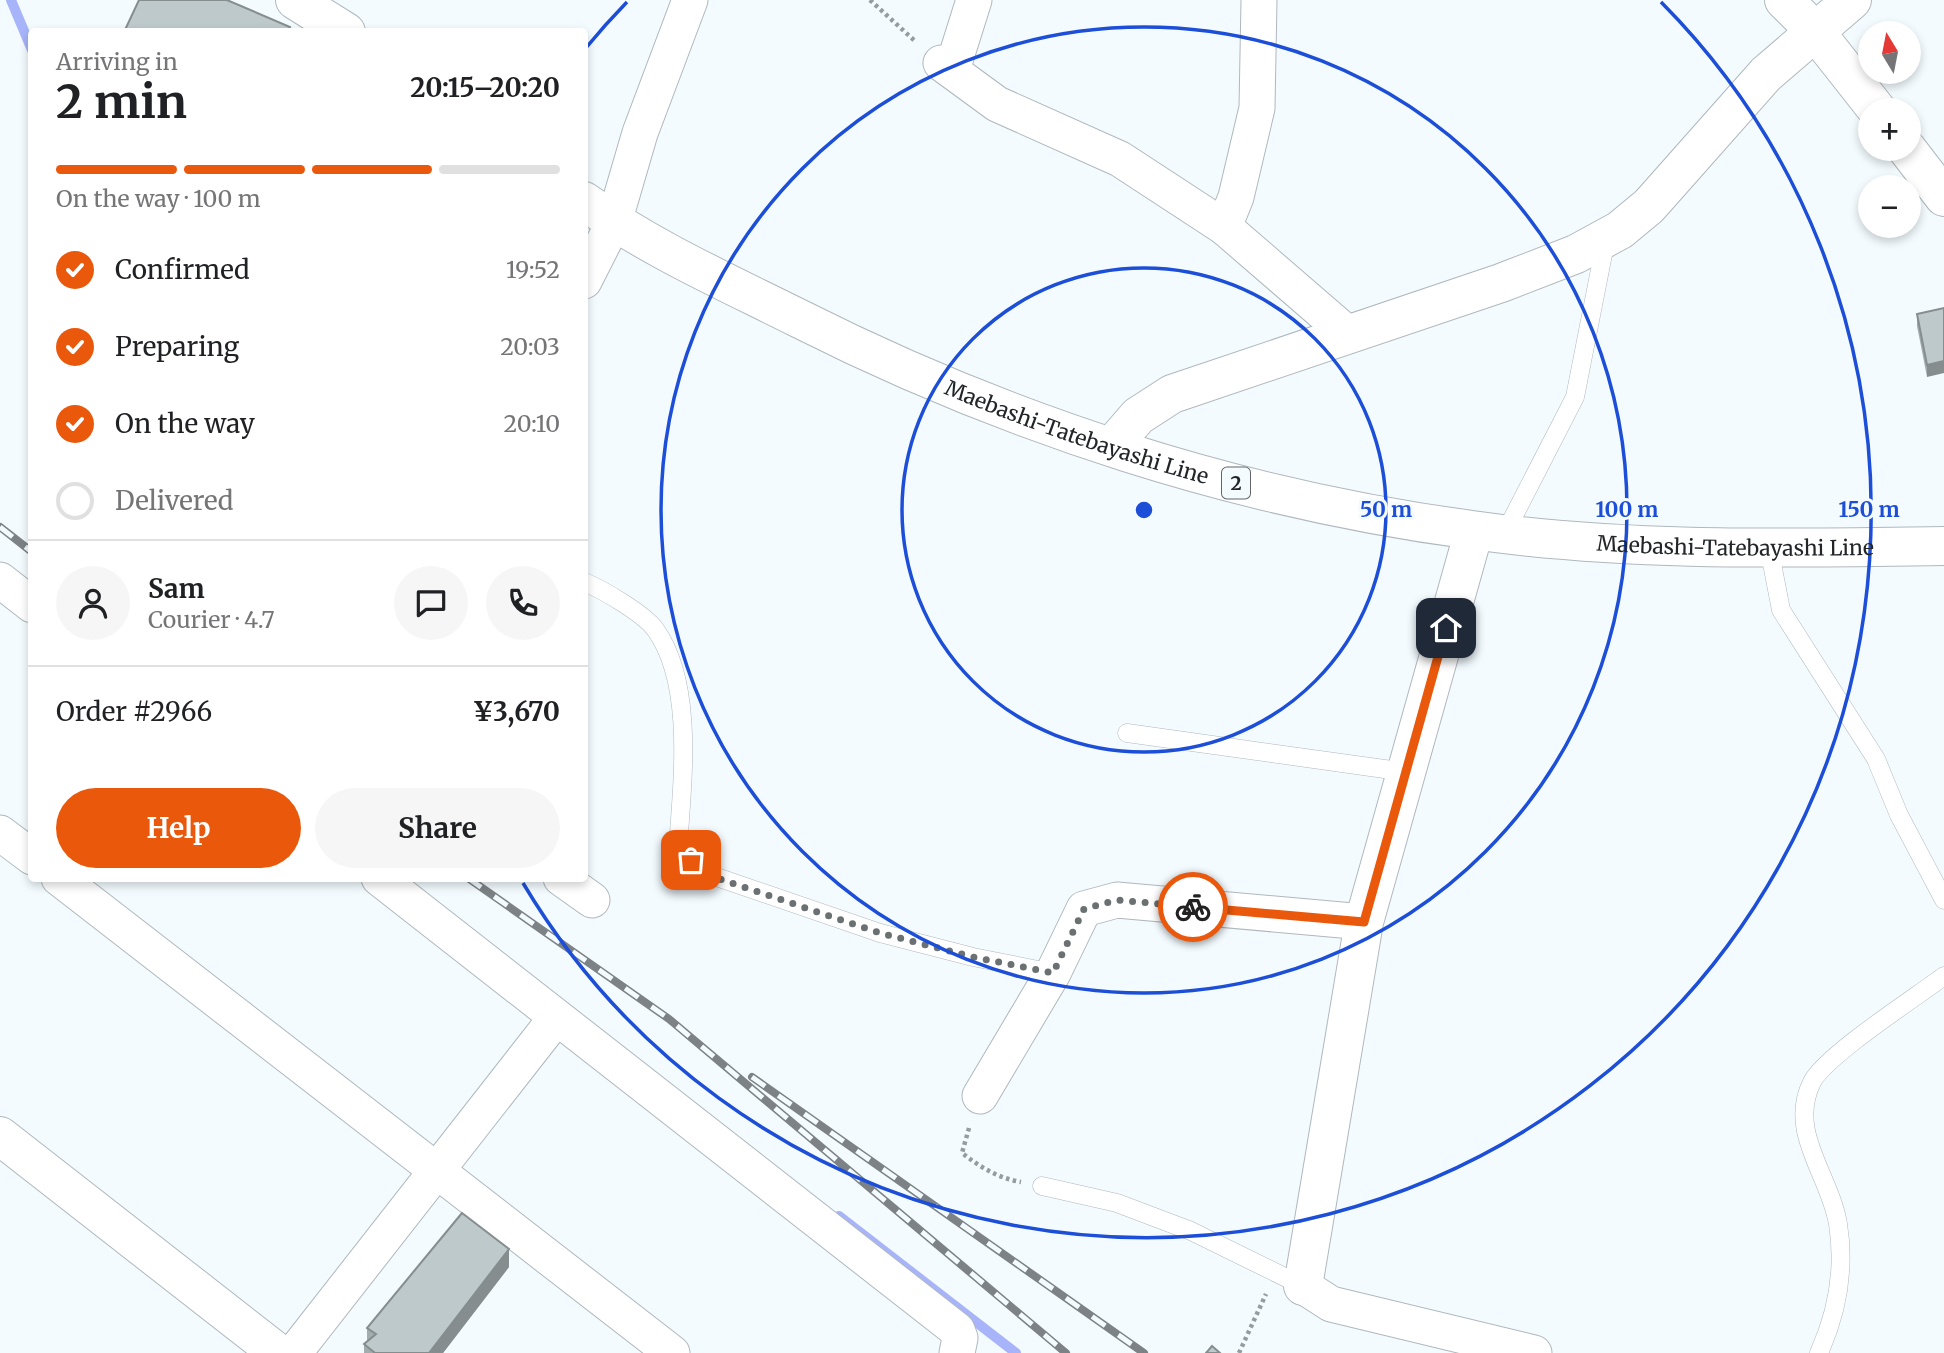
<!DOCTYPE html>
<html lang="en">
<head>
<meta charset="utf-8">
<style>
	body { margin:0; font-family:Merriweather,serif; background:#f6f6f6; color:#202124; height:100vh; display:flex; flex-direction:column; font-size:26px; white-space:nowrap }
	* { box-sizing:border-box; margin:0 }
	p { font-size:23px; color:#757577 }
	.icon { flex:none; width:38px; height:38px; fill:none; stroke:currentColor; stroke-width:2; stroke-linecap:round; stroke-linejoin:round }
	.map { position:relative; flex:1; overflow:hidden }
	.sheet { position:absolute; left:28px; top:28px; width:560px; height:854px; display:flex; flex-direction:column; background:#fff; border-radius:7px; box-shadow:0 4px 10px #0003 }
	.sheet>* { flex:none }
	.needle { width:46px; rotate:350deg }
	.buttons { position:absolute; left:1858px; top:21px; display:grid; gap:14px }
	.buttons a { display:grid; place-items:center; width:63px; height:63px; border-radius:50%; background:#fff; box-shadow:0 4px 10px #0003; font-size:35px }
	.pin { position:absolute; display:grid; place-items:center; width:60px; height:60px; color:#fff; margin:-30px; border-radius:14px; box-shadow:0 4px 10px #0006 }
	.courier { position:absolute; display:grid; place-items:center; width:70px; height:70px; margin:-35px; border:5px solid #ea580c; border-radius:50%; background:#fff; color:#222; box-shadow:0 2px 9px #0007 }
	.headline em { font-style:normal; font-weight:700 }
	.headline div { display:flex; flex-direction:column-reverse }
	.headline { display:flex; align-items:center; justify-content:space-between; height:119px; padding:0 28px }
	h1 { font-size:46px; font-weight:700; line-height:52px }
	.bar { display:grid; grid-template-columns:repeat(4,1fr); gap:10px 7px; align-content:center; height:84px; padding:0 28px }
	.bar i { height:9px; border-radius:5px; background:#e0e0e0 }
	.bar .selected { background:#ea580c }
	.bar p { grid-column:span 4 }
	.line { display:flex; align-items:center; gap:18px; padding:0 28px; border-top:2px solid #e0e0e0 }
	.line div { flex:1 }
	.round { display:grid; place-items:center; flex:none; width:74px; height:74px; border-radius:37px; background:#f6f6f6 }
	ol { padding:0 28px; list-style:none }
	li { display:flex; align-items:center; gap:21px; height:77px }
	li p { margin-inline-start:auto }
	li .icon { padding:7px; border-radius:50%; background:#ea580c; color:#fff; stroke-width:4 }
	li:last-child { color:#757577 }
	li i { width:38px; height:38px; border:4px solid #e0e0e0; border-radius:50% }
	.action { display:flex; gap:14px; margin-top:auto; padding:14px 28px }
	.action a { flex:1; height:80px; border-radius:42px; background:#ea580c; color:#fff; font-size:28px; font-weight:700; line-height:80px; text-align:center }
	.action a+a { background:#f6f6f6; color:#202124 }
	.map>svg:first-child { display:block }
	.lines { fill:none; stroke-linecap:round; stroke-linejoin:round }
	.stream { stroke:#a8b4fa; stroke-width:10 }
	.service-casing { stroke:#afb8bd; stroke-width:19 }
	.minor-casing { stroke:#afb8bd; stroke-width:37 }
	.tertiary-casing { stroke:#afb8bd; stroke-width:40 }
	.primary-casing { stroke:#afb8bd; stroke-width:40 }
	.path { stroke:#959b9f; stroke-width:4.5; stroke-dasharray:3.5 3.5; stroke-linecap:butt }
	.service { stroke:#fff; stroke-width:18 }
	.minor { stroke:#fff; stroke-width:35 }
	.tertiary { stroke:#fff; stroke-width:38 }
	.primary { stroke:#fff; stroke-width:38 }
	.rail-casing { stroke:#7c8285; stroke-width:8 }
	.rail { stroke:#f3fbff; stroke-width:5; stroke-dasharray:16; stroke-linecap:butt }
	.wall { fill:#a3adaf }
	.shaded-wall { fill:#858d8e }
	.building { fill:#bec9cb; stroke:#858d8e; stroke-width:2 }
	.done { stroke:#6b7173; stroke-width:7; stroke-dasharray:0 12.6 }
	.route { stroke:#ea580c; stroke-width:9 }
	.ring { fill:none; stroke:#1d4ed8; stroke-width:3.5 }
	.labels { text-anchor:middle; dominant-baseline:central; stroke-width:6; stroke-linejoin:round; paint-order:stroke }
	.shield { fill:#f3fbff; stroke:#616668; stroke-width:2 }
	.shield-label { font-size:19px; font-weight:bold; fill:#222628 }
	.street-label { font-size:21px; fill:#222628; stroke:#f3fbff }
	.centre { fill:#1d4ed8; stroke:#f3fbff; stroke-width:3.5 }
	.ring-label { font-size:21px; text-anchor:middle; font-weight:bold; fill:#1d4ed8; stroke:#f3fbff; stroke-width:6; stroke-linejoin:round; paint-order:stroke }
</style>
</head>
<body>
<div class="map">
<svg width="1944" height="1353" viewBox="0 0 1944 1353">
	<rect width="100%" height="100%" fill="#f3fbff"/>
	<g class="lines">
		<!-- stream -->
		<g class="stream">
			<polyline points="11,0 32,50"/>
			<polyline points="839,1216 1016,1353"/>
		</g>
		<!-- service casing -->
		<g class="service-casing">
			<g id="service">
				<polyline points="1505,533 1575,397 1606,239"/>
				<polyline points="1769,548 1781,610 1876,759 1899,815 1944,900"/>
				<path d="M584 582C602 589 644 614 655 629 695 684 682 784 678 848L699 871 880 933 973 957 1053 973"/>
				<polyline points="1127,733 1406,772"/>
				<polyline points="1042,1186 1117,1203 1191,1231 1303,1286"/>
				<path d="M1819 1353C1837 1313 1845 1268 1838 1224 1830 1175 1787 1132 1812 1082 1825 1056 1916 997 1944 976"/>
			</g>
		</g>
		<!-- minor casing -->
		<g class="minor-casing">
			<g id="minor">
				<polyline points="941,63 997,104 1120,159 1224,227 1349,335"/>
				<polyline points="952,70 974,0"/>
				<polyline points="1224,227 1236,197 1257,108 1259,0"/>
				<polyline points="584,281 614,222 640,133 690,0"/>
				<polyline points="0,580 32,605"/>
				<polyline points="0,833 32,857"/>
				<polyline points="59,878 672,1353"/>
				<polyline points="379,878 957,1330 960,1338 957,1353"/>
				<polyline points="561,878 592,900"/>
				<polyline points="980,1096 1053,973 1084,909 1117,900 1364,922"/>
				<polyline points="1303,1286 1331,1304 1534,1353"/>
				<polyline points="294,1353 556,1018"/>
			</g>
		</g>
		<!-- tertiary casing -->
		<g class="tertiary-casing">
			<g id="tertiary">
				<polyline points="1784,0 1814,30 1877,110"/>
				<polyline points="1907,149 1944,197"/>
				<polyline points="1112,446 1138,416 1172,394 1501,283 1576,254 1620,230 1649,206 1766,74 1852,0"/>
				<polyline points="0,1136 278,1353"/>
				<polyline points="1303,1286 1364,922 1474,531"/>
			</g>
		</g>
		<!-- primary casing -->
		<g class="primary-casing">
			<g id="primary">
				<polyline points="295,0 346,32"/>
				<path id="s1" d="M584 201C650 248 726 282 798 318 1008 424 1238 499 1472 530 1628 552 1787 548 1944 546"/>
			</g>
		</g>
		<!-- path -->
		<g class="path">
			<polyline points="870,0 916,42"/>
			<path d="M969 1128 962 1153C980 1167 998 1178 1021 1182"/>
			<polyline points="1239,1353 1266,1294"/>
		</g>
		<!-- service -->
		<use href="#service" class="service"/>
		<!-- minor -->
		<use href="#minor" class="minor"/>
		<!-- tertiary -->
		<use href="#tertiary" class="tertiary"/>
		<!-- primary -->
		<use href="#primary" class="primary"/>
		<!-- rail casing -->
		<g class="rail-casing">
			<g id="rail">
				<polyline points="0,527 32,552"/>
				<polyline points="468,878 669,1019 1066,1353"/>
				<polyline points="752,1077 1144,1353"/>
			</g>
		</g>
		<!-- rail -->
		<use href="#rail" class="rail"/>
	</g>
	<!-- wall -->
	<g class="wall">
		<polygon points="1944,308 1927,377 1917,326 1917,314"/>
		<polygon points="509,1267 443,1353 364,1353 364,1344 367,1341 367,1328"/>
	</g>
	<!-- shaded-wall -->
	<g class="shaded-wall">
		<polygon points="1944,361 1944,373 1927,377 1927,365"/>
		<polygon points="509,1249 509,1267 443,1353 429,1353"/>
	</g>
	<!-- building -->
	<g class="building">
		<polygon points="139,0 227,0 290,27 288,32 124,32"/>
		<polygon points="1944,308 1944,361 1927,365 1917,314"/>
		<polygon points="462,1213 509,1249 429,1353 375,1353 364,1344 376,1334 367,1328"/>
		<polygon points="1212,1346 1220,1353 1206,1353"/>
	</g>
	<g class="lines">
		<!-- done -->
		<polyline class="done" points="691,860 699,872 880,933 973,957 1053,973 1084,909 1117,900 1193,907"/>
		<!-- route -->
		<polyline class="route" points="1193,907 1364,922 1446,628"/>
	</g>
	<!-- distance rings -->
	<g class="ring">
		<circle cx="1144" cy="510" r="242"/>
		<circle cx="1144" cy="510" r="483"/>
		<path d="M585 49A725 725 0 0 1 627 2M1661 2A725 725 0 1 1 523 883"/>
	</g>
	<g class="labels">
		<!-- shield labels -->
		<rect class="shield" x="1222" y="467.5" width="28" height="31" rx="5"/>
		<g class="shield-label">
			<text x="1236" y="483">2</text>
		</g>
		<!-- street labels -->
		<g class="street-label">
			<text stroke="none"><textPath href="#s1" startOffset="546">Maebashi-Tatebayashi Line</textPath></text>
			<text stroke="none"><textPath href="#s1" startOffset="1218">Maebashi-Tatebayashi Line</textPath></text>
		</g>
	</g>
	<circle cx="1144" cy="510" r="10" class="centre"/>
	<g class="ring-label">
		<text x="1386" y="517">50 m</text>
		<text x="1627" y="517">100 m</text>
		<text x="1869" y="517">150 m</text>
	</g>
</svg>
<div class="buttons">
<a><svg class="needle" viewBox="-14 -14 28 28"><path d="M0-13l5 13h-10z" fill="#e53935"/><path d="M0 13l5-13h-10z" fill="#757577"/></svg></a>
<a>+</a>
<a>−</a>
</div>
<div class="pin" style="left:691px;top:860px;background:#ea580c"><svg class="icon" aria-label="bag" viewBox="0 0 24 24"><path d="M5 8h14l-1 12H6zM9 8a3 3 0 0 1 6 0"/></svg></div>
<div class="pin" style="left:1446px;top:628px;background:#1f2937"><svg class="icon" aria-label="home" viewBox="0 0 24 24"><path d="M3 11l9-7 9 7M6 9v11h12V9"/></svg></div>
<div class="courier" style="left:1193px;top:907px"><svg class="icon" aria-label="bike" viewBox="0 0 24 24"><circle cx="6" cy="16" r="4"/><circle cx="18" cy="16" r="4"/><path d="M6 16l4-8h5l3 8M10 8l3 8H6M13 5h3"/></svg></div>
<section class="sheet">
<div class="headline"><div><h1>2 min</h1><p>Arriving in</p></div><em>20:15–20:20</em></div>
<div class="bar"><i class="selected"></i><i class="selected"></i><i class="selected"></i><i></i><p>On the way · 100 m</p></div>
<ol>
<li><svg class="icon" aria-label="check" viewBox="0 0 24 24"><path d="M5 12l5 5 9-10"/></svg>Confirmed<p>19:52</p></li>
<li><svg class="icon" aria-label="check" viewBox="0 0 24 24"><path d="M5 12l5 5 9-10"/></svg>Preparing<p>20:03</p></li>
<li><svg class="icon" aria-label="check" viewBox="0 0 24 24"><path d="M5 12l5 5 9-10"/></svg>On the way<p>20:10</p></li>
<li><i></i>Delivered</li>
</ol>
<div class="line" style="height:126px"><a class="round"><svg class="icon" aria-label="person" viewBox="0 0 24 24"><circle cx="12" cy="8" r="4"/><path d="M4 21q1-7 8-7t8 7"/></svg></a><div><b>Sam</b><p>Courier · 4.7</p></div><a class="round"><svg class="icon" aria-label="chat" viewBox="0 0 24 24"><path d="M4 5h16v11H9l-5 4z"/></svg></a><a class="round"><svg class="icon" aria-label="phone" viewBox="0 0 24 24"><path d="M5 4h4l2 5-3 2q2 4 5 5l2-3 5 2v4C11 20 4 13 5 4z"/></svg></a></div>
<div class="line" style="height:91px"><div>Order #2966</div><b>¥3,670</b></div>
<div class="action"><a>Help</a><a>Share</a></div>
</section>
</div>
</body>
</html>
